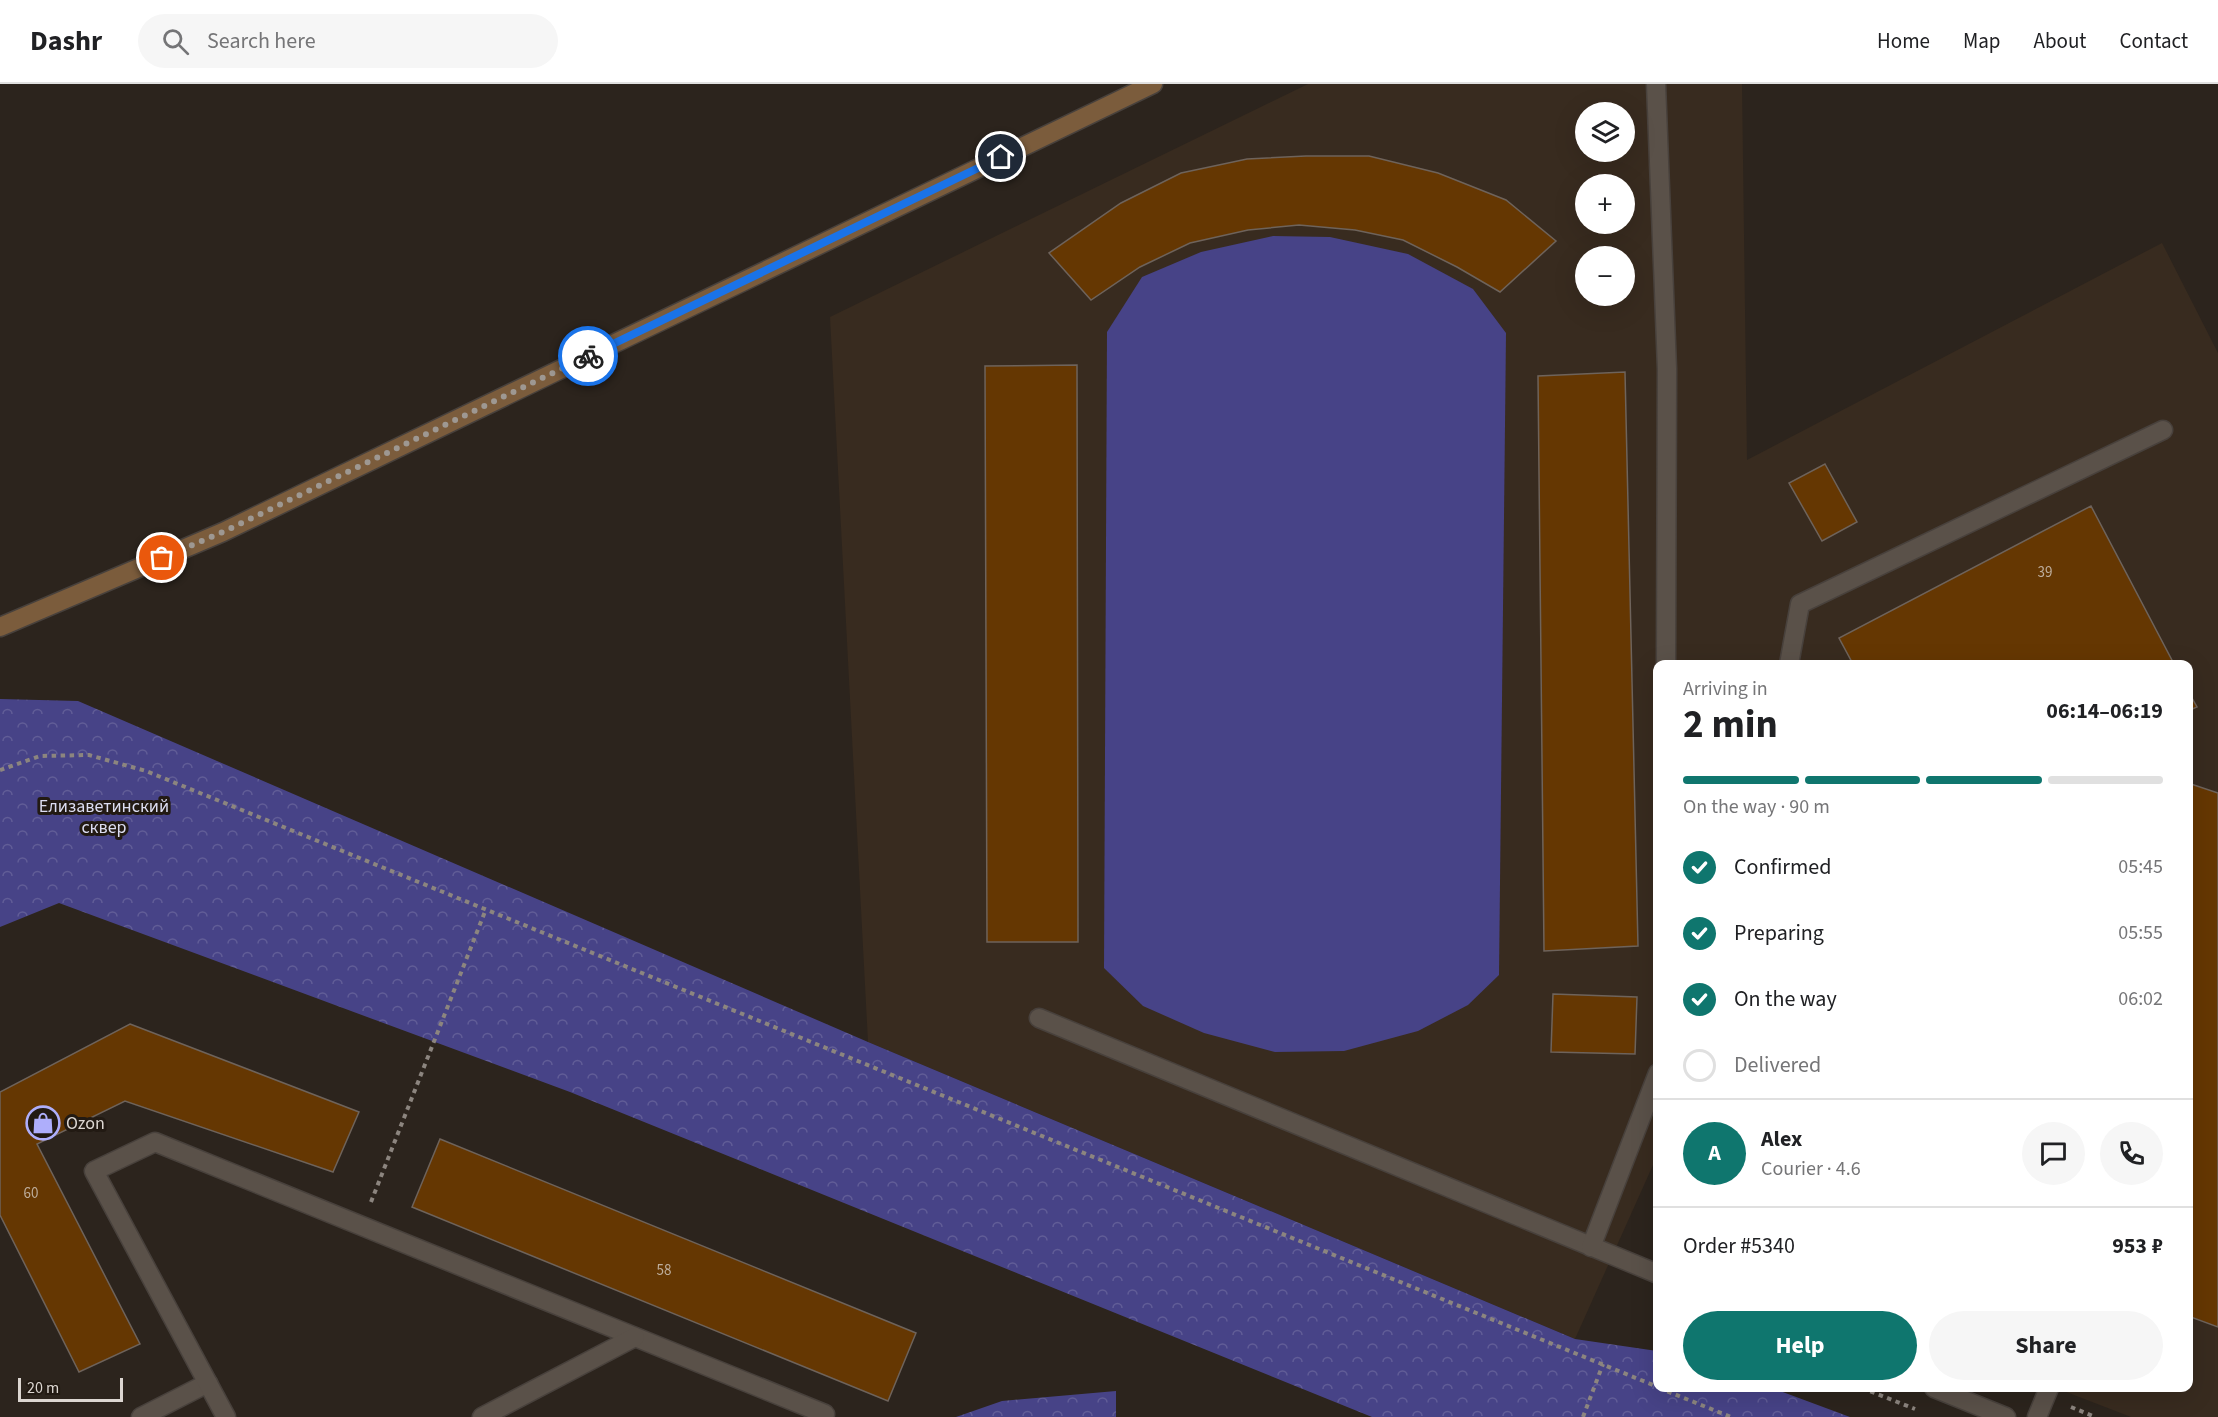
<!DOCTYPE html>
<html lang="en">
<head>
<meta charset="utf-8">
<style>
	body { margin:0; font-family:"Source Sans 3",sans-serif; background:#f6f6f6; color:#202124; height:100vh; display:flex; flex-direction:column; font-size:22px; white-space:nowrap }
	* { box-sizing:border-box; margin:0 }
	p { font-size:20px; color:#757577 }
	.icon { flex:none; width:33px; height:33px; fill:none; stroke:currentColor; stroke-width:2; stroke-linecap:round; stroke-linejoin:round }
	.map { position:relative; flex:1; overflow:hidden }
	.drawer { position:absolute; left:1653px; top:576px; width:540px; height:732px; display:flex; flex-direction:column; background:#fff; border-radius:12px; box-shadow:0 6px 24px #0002 }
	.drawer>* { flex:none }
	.tools { position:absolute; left:1575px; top:18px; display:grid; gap:12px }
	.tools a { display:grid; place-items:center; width:60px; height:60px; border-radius:50%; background:#fff; box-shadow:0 6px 24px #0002; font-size:30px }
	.scale { position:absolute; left:18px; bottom:15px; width:105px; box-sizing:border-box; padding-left:6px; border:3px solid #dcd6d1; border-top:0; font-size:16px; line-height:21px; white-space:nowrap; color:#dcd6d1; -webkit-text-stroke:4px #221a13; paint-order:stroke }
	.pin { position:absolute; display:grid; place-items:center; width:51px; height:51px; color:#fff; margin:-26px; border:3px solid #fff; border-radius:50%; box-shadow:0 2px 6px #0007 }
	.courier { position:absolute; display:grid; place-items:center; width:60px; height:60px; margin:-30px; border:4px solid #1a73e8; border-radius:50%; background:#fff; color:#222; box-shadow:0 2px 8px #0007 }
	.headline em { font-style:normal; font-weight:700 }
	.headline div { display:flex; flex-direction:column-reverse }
	.headline { display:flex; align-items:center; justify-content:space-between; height:102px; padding:0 30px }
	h1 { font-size:39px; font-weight:700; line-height:45px }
	.bar { display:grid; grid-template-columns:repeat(4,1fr); gap:9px 6px; align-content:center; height:72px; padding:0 30px }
	.bar i { height:8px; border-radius:4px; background:#e0e0e0 }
	.bar .on { background:#0f766e }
	.bar p { grid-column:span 4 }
	.line { display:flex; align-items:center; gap:15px; padding:0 30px; border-top:2px solid #e0e0e0 }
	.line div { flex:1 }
	.round { display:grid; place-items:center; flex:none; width:63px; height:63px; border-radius:32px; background:#f6f6f6 }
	ol { padding:0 30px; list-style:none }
	li { display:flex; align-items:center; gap:18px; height:66px }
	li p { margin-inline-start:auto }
	li .icon { padding:6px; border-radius:50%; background:#0f766e; color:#fff; stroke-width:4 }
	li:last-child { color:#757577 }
	li i { width:33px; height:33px; border:3px solid #e0e0e0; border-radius:50% }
	.primary-button { display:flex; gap:12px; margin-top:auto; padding:12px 30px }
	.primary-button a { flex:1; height:69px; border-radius:36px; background:#0f766e; color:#fff; font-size:24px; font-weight:700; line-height:69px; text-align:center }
	.primary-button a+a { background:#f6f6f6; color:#202124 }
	header { display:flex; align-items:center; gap:36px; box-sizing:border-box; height:84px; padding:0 30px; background:#fff; border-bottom:2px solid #e0e0e0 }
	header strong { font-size:28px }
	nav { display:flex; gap:33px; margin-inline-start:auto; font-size:21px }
	.search { width:420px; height:54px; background:#f6f6f6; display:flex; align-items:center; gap:15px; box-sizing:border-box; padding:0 21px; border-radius:33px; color:#757577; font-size:22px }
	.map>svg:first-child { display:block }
	.built { fill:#382b1f; fill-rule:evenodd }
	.park { fill:url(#park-crowns) }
	.garden { fill:#474387 }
	.building { fill:#653702; stroke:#6e635b; stroke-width:1.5 }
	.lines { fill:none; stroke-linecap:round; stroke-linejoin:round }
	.service-casing { stroke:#48413c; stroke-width:21 }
	.secondary-casing { stroke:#48413c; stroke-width:21 }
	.path { stroke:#8c857f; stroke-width:4; stroke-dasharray:4.5 4.5; stroke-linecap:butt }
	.service { stroke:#5a5149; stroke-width:18 }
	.secondary { stroke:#7b5c3c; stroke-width:18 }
	.done { stroke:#9e9892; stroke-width:6; stroke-dasharray:0 10.8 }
	.route { stroke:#1a73e8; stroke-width:8 }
	.labels { text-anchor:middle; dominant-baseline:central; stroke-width:6; stroke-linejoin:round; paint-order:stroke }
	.number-label { font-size:15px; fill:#beae9d }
	.park-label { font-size:18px; fill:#dcddf2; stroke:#221a13 }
	.poi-label { font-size:18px; fill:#dcd6d1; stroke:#221a13; text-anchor:start }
</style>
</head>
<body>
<header>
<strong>Dashr</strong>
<div class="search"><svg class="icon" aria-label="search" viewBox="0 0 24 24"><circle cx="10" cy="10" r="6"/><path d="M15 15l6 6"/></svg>Search here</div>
<nav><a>Home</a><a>Map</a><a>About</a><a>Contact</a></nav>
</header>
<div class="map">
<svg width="2218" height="1333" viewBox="0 0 2218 1333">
	<defs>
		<pattern id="park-crowns" width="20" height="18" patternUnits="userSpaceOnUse" patternTransform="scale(1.5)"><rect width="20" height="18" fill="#474387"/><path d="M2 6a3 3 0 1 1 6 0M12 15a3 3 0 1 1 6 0" fill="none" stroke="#615d97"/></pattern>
	</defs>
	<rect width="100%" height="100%" fill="#2c241d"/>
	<!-- built -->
	<path class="built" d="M1308 0H1742L1747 376 2162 159 2218 269V1333H2131L2056 1304H2188V580H1658L1657 1083 1653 1081 1575 1255 868 958 830 233ZM1586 28H1624V68H1586ZM1586 100H1624V140H1586ZM1586 172H1624V212H1586Z"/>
	<!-- park -->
	<g class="park">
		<polygon points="0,615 78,617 868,958 1575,1255 1657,1267 1658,1304 1772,1304 1850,1333 1372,1333 570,1008 59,819 0,843"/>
		<polygon points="1116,1307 1116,1333 956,1333 1002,1317"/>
	</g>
	<!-- garden -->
	<polygon class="garden" points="1273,152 1330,153 1408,170 1473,205 1506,249 1499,891 1468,921 1418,947 1344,967 1275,968 1204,949 1143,922 1104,884 1107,248 1142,193 1201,168"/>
	<!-- building -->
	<g class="building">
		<polygon points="1306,72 1369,72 1438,89 1506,116 1556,157 1500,208 1457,183 1403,156 1355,146 1299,141 1248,146 1190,159 1140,183 1091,216 1049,169 1121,119 1181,89 1247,75"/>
		<polygon points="1077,281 1078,858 987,858 985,282"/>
		<polygon points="1625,288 1638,862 1544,867 1538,292"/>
		<polygon points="1825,380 1857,438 1822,457 1789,399"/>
		<polygon points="2091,422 2174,580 1853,580 1839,554"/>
		<polygon points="2188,607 2197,623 2188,627"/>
		<polygon points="2188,699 2218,709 2218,1243 2188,1232"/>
		<polygon points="1553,910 1637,913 1635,970 1551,968"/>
		<polygon points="130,940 359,1028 333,1088 125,1017 37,1060 140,1260 79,1288 0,1131 0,1008"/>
		<polygon points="440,1055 916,1249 888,1317 412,1123"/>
	</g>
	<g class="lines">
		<!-- service casing -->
		<g class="service-casing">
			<g id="service">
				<polyline points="1656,0 1667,285 1666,580"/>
				<polyline points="1789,580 1800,520 2163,346"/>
				<polyline points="1039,934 1658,1190"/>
				<polyline points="1591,1163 1658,989"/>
				<polyline points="1934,1304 2006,1333"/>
				<polyline points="141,1333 208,1299"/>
				<polyline points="226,1333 94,1087 155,1058 825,1330"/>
				<polyline points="482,1333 635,1253"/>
				<polyline points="2037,1333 2049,1304"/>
			</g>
		</g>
		<!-- secondary casing -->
		<g class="secondary-casing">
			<polyline id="secondary" points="0,543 223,448 1153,0"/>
		</g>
		<!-- path -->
		<g class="path">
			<polyline points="0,686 40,672 89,671 146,687 1658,1303"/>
			<polyline points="371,1118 486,825"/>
			<polyline points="1659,1304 1731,1333"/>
			<polyline points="1862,1304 1915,1325"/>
			<polyline points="2071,1323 2095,1333"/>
			<polyline points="1583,1333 1603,1280"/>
		</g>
		<!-- service -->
		<use href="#service" class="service"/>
		<!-- secondary -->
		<use href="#secondary" class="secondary"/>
	</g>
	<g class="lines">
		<!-- done -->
		<polyline class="done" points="162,474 223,448 588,272"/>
		<!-- route -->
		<polyline class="route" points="588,272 1001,73"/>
	</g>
	<!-- icons -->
	<defs>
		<g id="shop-ring" transform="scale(1.725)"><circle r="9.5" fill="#221a13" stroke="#aeaefb" stroke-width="1.5"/><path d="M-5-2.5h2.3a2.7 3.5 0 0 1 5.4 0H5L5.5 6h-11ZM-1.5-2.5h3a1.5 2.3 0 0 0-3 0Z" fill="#aeaefb"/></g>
	</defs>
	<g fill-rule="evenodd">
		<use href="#shop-ring" x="43" y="1039"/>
	</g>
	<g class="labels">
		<!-- number labels -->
		<g class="number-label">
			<text x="2045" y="488">39</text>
			<text x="31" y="1109">60</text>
			<text x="664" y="1186">58</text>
		</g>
		<!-- park labels -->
		<g class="park-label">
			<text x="104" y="722">Елизаветинский<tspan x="104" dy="21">сквер</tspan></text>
		</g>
		<!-- poi labels -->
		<g class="poi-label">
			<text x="66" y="1039">Ozon</text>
		</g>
	</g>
</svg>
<div class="tools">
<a><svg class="icon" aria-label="layers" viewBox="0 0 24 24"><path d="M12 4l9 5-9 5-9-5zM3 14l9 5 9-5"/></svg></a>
<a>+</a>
<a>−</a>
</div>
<div class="scale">20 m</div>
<div class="pin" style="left:162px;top:474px;background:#ea580c"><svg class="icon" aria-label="bag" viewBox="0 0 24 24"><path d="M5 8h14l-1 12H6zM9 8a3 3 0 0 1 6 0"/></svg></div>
<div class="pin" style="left:1001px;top:73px;background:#1f2937"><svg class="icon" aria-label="home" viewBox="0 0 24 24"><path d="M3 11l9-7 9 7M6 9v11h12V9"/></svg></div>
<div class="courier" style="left:588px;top:272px"><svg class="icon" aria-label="bike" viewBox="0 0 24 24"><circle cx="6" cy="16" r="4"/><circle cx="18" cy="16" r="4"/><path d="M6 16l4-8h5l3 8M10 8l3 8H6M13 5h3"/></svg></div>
<section class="drawer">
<div class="headline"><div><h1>2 min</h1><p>Arriving in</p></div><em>06:14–06:19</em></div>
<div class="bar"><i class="on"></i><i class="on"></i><i class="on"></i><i></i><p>On the way · 90 m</p></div>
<ol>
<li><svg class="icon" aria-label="check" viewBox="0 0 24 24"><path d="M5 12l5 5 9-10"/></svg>Confirmed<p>05:45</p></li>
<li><svg class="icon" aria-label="check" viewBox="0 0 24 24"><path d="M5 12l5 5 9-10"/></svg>Preparing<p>05:55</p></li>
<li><svg class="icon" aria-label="check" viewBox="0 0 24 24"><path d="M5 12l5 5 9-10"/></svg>On the way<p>06:02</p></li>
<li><i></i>Delivered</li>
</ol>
<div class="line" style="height:108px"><b class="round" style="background:#0f766e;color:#fff">A</b><div><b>Alex</b><p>Courier · 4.6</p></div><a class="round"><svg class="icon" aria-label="chat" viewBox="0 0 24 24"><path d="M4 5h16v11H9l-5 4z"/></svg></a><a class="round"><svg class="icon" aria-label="phone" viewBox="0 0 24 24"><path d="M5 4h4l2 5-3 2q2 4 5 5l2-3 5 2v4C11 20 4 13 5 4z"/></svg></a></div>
<div class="line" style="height:78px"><div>Order #5340</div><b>953 ₽</b></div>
<div class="primary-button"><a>Help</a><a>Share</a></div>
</section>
</div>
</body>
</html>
